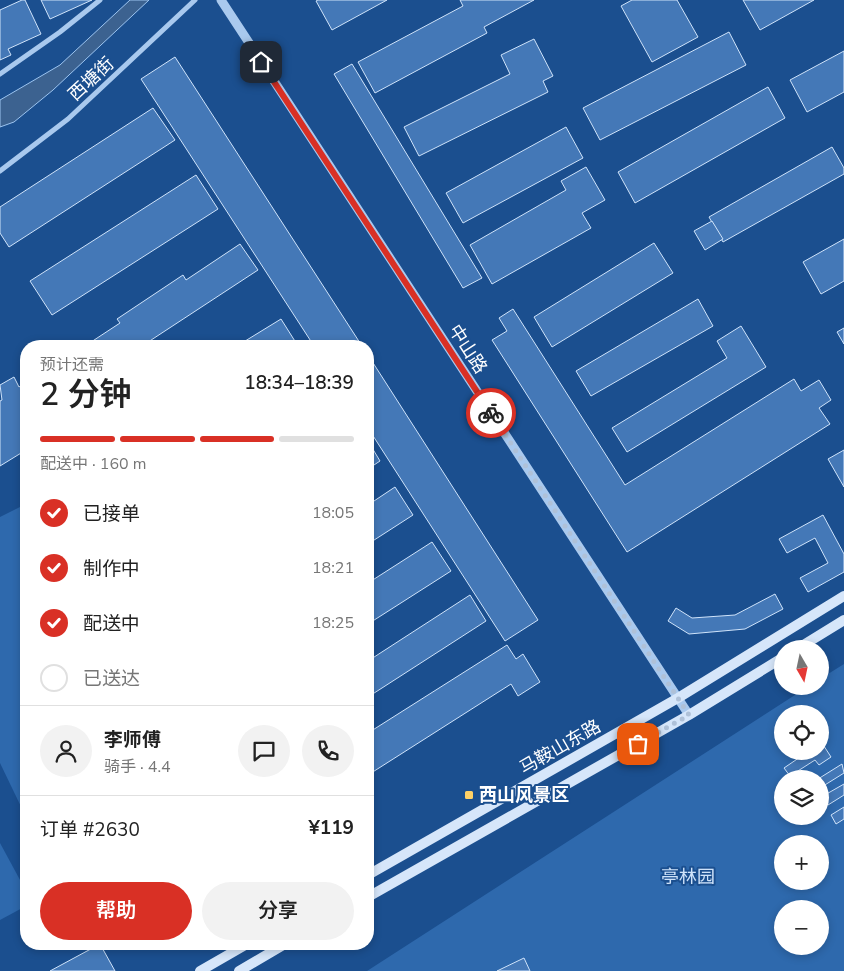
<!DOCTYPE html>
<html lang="zh">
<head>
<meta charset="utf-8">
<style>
	body { margin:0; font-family:"Nunito Sans","Noto Sans SC",sans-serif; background:#f2f2f2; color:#222; height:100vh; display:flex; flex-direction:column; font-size:19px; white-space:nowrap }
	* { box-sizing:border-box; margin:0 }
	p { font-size:16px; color:#767676 }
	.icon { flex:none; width:28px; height:28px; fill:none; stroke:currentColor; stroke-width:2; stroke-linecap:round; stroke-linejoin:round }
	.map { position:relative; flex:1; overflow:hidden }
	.drawer { position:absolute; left:20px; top:340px; width:354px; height:610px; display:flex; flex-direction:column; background:#fff; border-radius:20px; box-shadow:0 2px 8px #0003 }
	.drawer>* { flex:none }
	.needle { width:32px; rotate:171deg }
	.buttons { position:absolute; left:774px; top:640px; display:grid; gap:10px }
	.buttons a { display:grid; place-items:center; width:55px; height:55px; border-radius:50%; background:#fff; box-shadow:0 2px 8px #0003; font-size:25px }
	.pin { position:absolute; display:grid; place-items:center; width:42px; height:42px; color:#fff; margin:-21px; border-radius:10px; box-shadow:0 2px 8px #0006 }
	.courier { position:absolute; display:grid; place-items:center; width:50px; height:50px; margin:-25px; border:4px solid #d93025; border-radius:50%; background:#fff; color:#222; box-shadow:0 1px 6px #0007 }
	.summary em { font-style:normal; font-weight:600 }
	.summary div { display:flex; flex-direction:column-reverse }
	.summary { display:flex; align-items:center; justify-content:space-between; height:85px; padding:0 20px }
	h1 { font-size:32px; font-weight:600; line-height:38px }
	.bar { display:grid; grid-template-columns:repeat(4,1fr); gap:8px 5px; align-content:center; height:60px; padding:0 20px }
	.bar i { height:6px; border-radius:4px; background:#e0e0e0 }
	.bar .current { background:#d93025 }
	.bar p { grid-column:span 4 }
	.line { display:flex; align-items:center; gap:12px; padding:0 20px; border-top:1px solid #e0e0e0 }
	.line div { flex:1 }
	.round { display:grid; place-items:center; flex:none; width:52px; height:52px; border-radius:26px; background:#f2f2f2 }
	ol { padding:0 20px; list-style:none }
	li { display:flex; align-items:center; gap:15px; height:55px }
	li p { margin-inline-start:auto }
	li .icon { padding:5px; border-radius:50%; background:#d93025; color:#fff; stroke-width:4 }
	li:last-child { color:#767676 }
	li i { width:28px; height:28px; border:2px solid #e0e0e0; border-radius:50% }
	.primary-button { display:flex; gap:10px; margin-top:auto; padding:10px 20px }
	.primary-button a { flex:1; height:58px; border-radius:30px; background:#d93025; color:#fff; font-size:20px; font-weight:600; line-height:58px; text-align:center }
	.primary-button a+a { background:#f2f2f2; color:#222 }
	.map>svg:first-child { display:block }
	.green { fill:#2e69ad; fill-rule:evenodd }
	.water { fill:#3c6290; stroke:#9cc4f0 }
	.building { fill:#4478b7; stroke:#cfe3fa }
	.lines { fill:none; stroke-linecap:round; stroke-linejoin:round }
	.minor { stroke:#a9c9ee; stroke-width:5 }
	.tertiary { stroke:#a9c9ee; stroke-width:9 }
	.secondary { stroke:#d6e6fa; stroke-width:10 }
	.done { stroke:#afc1d8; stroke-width:5; stroke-dasharray:0 9 }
	.route { stroke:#d93025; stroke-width:6 }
	.poi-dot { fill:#ffd166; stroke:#1b4f8f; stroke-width:2 }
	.labels { text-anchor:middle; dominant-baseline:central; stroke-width:4; stroke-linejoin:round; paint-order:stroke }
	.street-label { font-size:18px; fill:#fff; stroke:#1b4f8f }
	.poi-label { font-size:18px; font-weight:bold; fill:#fff; stroke:#1b4f8f; text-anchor:start }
	.park-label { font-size:18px; fill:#cfe3fa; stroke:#1b4f8f }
</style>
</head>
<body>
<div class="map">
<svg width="844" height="971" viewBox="0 0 844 971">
	<rect width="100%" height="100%" fill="#1b4f8f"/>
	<!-- green -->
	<g class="green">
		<polygon points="26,504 26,817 0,763 0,517"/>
		<path d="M844 664V971H367L809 686H820V679ZM782 714H820V751H782ZM782 779H820V816H782ZM782 844H820V881H782ZM782 909H820V946H782Z"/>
		<polygon points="0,843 26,891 26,906 0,920"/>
	</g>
	<!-- water -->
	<polygon class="water" points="130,0 149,0 53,90 14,122 0,127 0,100 60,65"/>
	<!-- building -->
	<g class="building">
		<polygon points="22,0 25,0 41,34 8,49 11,55 0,60 0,10"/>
		<polygon points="41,0 92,0 50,19"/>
		<polygon points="318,0 387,0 332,30 316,1"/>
		<polygon points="460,0 534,0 484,27 487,33 375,93 358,62 463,6"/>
		<polygon points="632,0 677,0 698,37 652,62 621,6"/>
		<polygon points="743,0 814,0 760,30"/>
		<polygon points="729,32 746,65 600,140 583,108"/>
		<polygon points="534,39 553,76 543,81 548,92 419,156 404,127 510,74 501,55"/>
		<polygon points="844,51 844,92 807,112 790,80"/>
		<polygon points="175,57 362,346 314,346 141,79"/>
		<polygon points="352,64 482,278 463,288 334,74"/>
		<polygon points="768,87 785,118 635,203 618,172"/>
		<polygon points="153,108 175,140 9,247 0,233 0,207"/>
		<polygon points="566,127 583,158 463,223 446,193"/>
		<polygon points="832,147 844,168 844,174 723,242 709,217"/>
		<polygon points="586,167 605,200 582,213 591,228 492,284 470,245 566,190 561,181"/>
		<polygon points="196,175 218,209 52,315 30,281"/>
		<polygon points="712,221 723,239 705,250 694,231"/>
		<polygon points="844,239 844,281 821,294 803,262"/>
		<polygon points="654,243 673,273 552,347 534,317"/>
		<polygon points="240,244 258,270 142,346 85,346 120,323 117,319 183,275 186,280"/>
		<polygon points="698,299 713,326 591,396 576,371"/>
		<polygon points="513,309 625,485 794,379 801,391 819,380 831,400 819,408 830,424 627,552 492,340 507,331 499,318"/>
		<polygon points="281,319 298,346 237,346"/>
		<polygon points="741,326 766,367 627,452 612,428 727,358 717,341"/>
		<polygon points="844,328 844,344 837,332"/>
		<polygon points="368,355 538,620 505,641 368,428"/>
		<polygon points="14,377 19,387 26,382 26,450 0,466 0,401 2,400 0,385"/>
		<polygon points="368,441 380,461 368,469"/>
		<polygon points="844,450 844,487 828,459"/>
		<polygon points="395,487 413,515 368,544 368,505"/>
		<polygon points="823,515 844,554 844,572 808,592 800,578 828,563 815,538 787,553 779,539"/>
		<polygon points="432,542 451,571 368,624 368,583"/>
		<polygon points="775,594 783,609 745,629 689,634 668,621 676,608 692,618 735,615"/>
		<polygon points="470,595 486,621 368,697 368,661"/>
		<polygon points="507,645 516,659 523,654 540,682 518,696 511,684 368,775 368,733"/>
		<polygon points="822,743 831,757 819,765 815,760 790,776 784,768 809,751 820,751"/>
		<polygon points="842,764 844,773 820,788 820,779 818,779"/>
		<polygon points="844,784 844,795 828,805 823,796"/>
		<polygon points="844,807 844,819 836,824 831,815"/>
		<polygon points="100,944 115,971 50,971"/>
		<polygon points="524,958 530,971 497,971"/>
	</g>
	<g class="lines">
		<!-- minor -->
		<g class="minor">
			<polyline points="0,74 60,32 100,0"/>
			<polyline points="0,171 68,119 195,0"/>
		</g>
		<!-- tertiary -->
		<polyline class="tertiary" points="221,0 689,715"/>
		<!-- secondary -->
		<g class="secondary">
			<polyline points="797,649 844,620"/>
			<polyline points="368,875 678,698 844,596"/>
			<polyline points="368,897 689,715 782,658"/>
			<polyline points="200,971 247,944"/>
			<polyline points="239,971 285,944"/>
		</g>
	</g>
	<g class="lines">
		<!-- done -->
		<polyline class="done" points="491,413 689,715 638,744"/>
		<!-- route -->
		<polyline class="route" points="261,62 491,413"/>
	</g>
	<!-- markers -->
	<rect class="poi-dot" x="464" y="790" width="10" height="10" rx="2.5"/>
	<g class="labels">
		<!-- street labels -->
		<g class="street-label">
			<text transform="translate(91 79) rotate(-43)">西塘街</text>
			<text transform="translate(468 349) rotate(57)">中山路</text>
			<text transform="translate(560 747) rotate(-30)">马鞍山东路</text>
		</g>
		<!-- poi labels -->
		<g class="poi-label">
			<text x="479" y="795">西山风景区</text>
		</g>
		<!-- park labels -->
		<g class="park-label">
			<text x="688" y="877">亭林园</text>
		</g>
	</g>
</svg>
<div class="buttons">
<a><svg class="needle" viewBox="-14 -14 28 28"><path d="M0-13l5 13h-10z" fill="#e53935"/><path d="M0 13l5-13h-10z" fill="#767676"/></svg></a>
<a><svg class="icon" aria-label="locate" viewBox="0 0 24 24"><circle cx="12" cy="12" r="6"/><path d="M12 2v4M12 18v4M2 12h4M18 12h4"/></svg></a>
<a><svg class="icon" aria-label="layers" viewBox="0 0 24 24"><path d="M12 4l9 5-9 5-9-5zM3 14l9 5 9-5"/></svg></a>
<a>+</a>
<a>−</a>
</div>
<div class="pin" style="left:638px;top:744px;background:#ea580c"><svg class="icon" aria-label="bag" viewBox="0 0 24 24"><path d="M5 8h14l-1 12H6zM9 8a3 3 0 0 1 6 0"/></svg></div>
<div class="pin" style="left:261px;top:62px;background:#1f2937"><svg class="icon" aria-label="home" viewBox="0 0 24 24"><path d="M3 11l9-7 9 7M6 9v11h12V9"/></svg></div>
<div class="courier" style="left:491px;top:413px"><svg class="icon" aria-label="bike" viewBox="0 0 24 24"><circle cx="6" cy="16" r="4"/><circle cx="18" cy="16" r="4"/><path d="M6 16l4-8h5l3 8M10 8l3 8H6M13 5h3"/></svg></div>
<section class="drawer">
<div class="summary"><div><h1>2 分钟</h1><p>预计还需</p></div><em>18:34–18:39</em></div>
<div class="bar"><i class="current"></i><i class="current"></i><i class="current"></i><i></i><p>配送中 · 160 m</p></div>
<ol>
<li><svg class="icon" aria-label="check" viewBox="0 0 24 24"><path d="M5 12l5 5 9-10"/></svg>已接单<p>18:05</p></li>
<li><svg class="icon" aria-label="check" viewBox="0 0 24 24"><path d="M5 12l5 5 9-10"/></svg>制作中<p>18:21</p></li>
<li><svg class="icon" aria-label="check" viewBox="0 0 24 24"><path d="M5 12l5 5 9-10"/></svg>配送中<p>18:25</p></li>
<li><i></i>已送达</li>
</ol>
<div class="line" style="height:90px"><a class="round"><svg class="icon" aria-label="person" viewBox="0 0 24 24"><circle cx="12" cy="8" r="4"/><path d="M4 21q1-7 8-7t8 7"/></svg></a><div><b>李师傅</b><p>骑手 · 4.4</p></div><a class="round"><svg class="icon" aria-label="chat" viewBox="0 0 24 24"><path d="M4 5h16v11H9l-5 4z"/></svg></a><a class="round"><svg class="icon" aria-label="phone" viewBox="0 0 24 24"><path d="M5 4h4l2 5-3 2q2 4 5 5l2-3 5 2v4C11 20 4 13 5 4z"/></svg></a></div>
<div class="line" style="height:65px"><div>订单 #2630</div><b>¥119</b></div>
<div class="primary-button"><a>帮助</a><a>分享</a></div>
</section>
</div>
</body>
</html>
